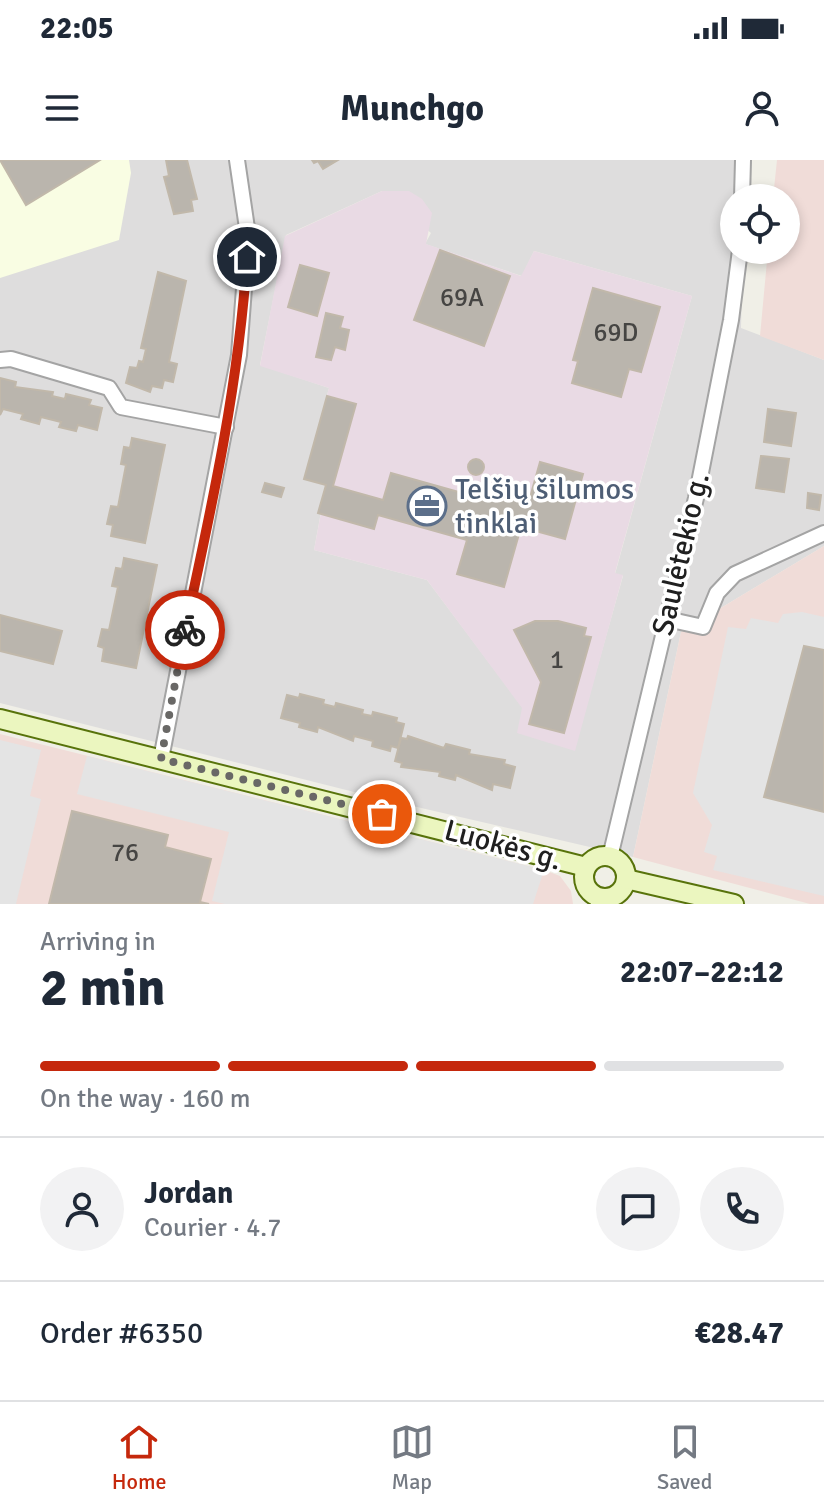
<!DOCTYPE html>
<html lang="en">
<head>
<meta charset="utf-8">
<style>
	body { margin:0; font-family:Signika,sans-serif; background:#f2f2f3; color:#1f2937; height:100vh; display:flex; flex-direction:column; font-size:30px; white-space:nowrap }
	* { box-sizing:border-box; margin:0 }
	p { font-size:26px; color:#747a83 }
	.icon { flex:none; width:44px; height:44px; fill:none; stroke:currentColor; stroke-width:2; stroke-linecap:round; stroke-linejoin:round }
	.map { position:relative; height:744px; overflow:hidden }
	.sheet { display:flex; flex-direction:column; background:#fff; flex:1 }
	.sheet>* { flex:none }
	.fabs { position:absolute; left:720px; top:24px; display:grid; gap:16px }
	.fabs a { display:grid; place-items:center; width:80px; height:80px; border-radius:50%; background:#fff; box-shadow:0 4px 12px #0003; font-size:40px }
	.pin { position:absolute; display:grid; place-items:center; width:68px; height:68px; color:#fff; margin:-34px; border:4px solid #fff; border-radius:50%; box-shadow:0 2px 8px #0007 }
	.courier { position:absolute; display:grid; place-items:center; width:80px; height:80px; margin:-40px; border:6px solid #c5280c; border-radius:50%; background:#fff; color:#222; box-shadow:0 2px 10px #0007 }
	.head em { font-style:normal; font-weight:700 }
	.head div { display:flex; flex-direction:column-reverse }
	.head { display:flex; align-items:center; justify-content:space-between; height:136px; padding:0 40px }
	h1 { font-size:52px; font-weight:700; line-height:60px }
	.bar { display:grid; grid-template-columns:repeat(4,1fr); gap:12px 8px; align-content:center; height:96px; padding:0 40px }
	.bar i { height:10px; border-radius:6px; background:#e0e1e3 }
	.bar .on { background:#c5280c }
	.bar p { grid-column:span 4 }
	.line { display:flex; align-items:center; gap:20px; padding:0 40px; border-top:2px solid #e0e1e3 }
	.line div { flex:1 }
	.round { display:grid; place-items:center; flex:none; width:84px; height:84px; border-radius:42px; background:#f2f2f3 }
	.status { display:flex; justify-content:space-between; align-items:center; height:56px; padding:0 40px; background:#fff; direction:ltr }
	.status svg { height:22px; fill:currentColor }
	header { display:flex; justify-content:space-between; align-items:center; height:104px; padding:0 40px; background:#fff; font-size:36px; font-weight:700 }
	.tabs { display:flex; justify-content:space-around; align-items:center; height:112px; border-top:2px solid #e0e1e3; background:#fff; font-size:22px; color:#747a83 }
	.tabs a { display:grid; justify-items:center; gap:4px }
	.tabs .on { color:#c5280c }
	.map>svg:first-child { display:block }
	.residential { fill:#dedddd; fill-rule:evenodd }
	.commercial { fill:#f0dcd8 }
	.industrial { fill:#e9dae4 }
	.education { fill:#f9fde3 }
	.parking { fill:#e4e4e4 }
	.building { fill:#bab5ad; stroke:#c1b8aa; stroke-width:2 }
	.lines { fill:none; stroke-linecap:round; stroke-linejoin:round }
	.minor-casing { stroke:#a4a4a4; stroke-width:18 }
	.secondary-casing { stroke:#58730b; stroke-width:22 }
	.minor { stroke:#fff; stroke-width:14 }
	.secondary { stroke:#ebf6bf; stroke-width:18 }
	.done { stroke:#696866; stroke-width:8; stroke-dasharray:0 14.4 }
	.route { stroke:#c5280c; stroke-width:10 }
	.labels { text-anchor:middle; dominant-baseline:central; stroke-width:7; stroke-linejoin:round; paint-order:stroke }
	.number-label { font-size:26px; fill:#464543 }
	.service-label { font-size:30px; fill:#4e5e75; stroke:#fff; text-anchor:start }
	.street-label { font-size:30px; fill:#202020; stroke:#fff }
</style>
</head>
<body>
<div class="status"><b>22:05</b><svg viewBox="0 0 49 12"><path d="M0 12V9h3v3zM5 12V6h3v6zM10 12V3h3v9zM15 12V0h3v12zM26 1h20v11H26zM47 4h2v5h-2z"/></svg></div>
<header><svg class="icon" aria-label="menu" viewBox="0 0 24 24"><path d="M4 6h16M4 12h16M4 18h16"/></svg>Munchgo<svg class="icon" aria-label="person" viewBox="0 0 24 24"><circle cx="12" cy="8" r="4"/><path d="M4 21q1-7 8-7t8 7"/></svg></header>
<div class="map">
<svg width="824" height="744" viewBox="0 0 824 744">
	<rect width="100%" height="100%" fill="#f0efe7"/>
	<!-- residential -->
	<path class="residential" d="M0 0H745L744 38H734V90H743L741 168 824 200V386L681 472 633 697 378 638 0 543ZM382 31 431 73 425 84 522 116 534 91 692 136 615 414 623 416 574 590 523 548 427 420 314 390 326 325 304 319 329 228 260 205 286 75Z"/>
	<!-- commercial -->
	<g class="commercial">
		<polygon points="777,0 824,0 824,200 760,176 768,90 786,90 786,38 773,38"/>
		<polygon points="824,386 824,744 810,744 633,697 681,472"/>
		<polygon points="0,574 544,710 560,716 571,731 573,744 0,744"/>
	</g>
	<!-- industrial -->
	<polygon class="industrial" points="382,31 409,31 422,39 432,53 426,84 521,116 534,91 692,136 615,413 623,415 575,591 517,573 522,548 427,420 314,390 326,326 304,319 329,228 260,206 285,76"/>
	<!-- education -->
	<polygon class="education" points="0,0 129,0 131,13 119,80 0,118"/>
	<!-- parking -->
	<g class="parking">
		<polygon points="802,452 824,457 824,490 804,486 765,637 824,652 824,736 713,710 717,696 704,692 712,665 693,633 728,467 746,469 751,458 778,463 783,454"/>
		<polygon points="0,580 41,590 30,636 41,639 16,744 0,744"/>
		<polygon points="87,596 544,710 533,744 225,744 212,741 229,672 77,634"/>
	</g>
	<!-- building -->
	<g class="building">
		<polygon points="0,0 100,0 26,45"/>
		<polygon points="166,0 187,0 197,39 191,40 193,51 174,54 164,17 169,16"/>
		<polygon points="312,0 338,0 323,9 318,1 314,3"/>
		<polygon points="440,90 510,116 484,186 414,160"/>
		<polygon points="300,105 329,113 317,156 288,147"/>
		<polygon points="158,112 186,121 169,202 177,204 173,222 164,220 162,228 152,226 150,232 126,223 130,207 137,208 139,201 143,202 146,189 141,188"/>
		<polygon points="593,128 660,147 641,212 629,209 621,237 572,223 578,201 573,200"/>
		<polygon points="326,153 343,157 340,168 349,170 345,190 335,187 331,200 316,197"/>
		<polygon points="0,218 16,222 15,227 53,232 52,236 65,239 66,234 91,240 89,245 102,248 97,270 78,265 76,271 59,267 61,262 41,257 39,264 21,259 23,254 3,249 0,255"/>
		<polygon points="327,236 356,244 333,326 383,340 391,313 480,338 483,328 529,341 540,302 583,314 565,379 521,367 504,427 457,414 467,380 378,355 374,369 318,353 326,325 304,319"/>
		<polygon points="768,249 796,253 791,286 764,282"/>
		<polygon points="132,278 165,285 145,383 111,376 113,365 107,364 111,346 118,347 126,305 121,304 124,287 130,288"/>
		<polygon points="761,296 789,299 784,332 756,328"/>
		<circle cx="476" cy="307" r="8"/>
		<polygon points="265,323 284,328 281,337 262,332"/>
		<polygon points="808,333 821,335 819,350 807,348"/>
		<polygon points="124,398 157,405 136,508 102,501 104,488 98,486 102,469 109,470 118,427 112,426 116,408 122,409"/>
		<polygon points="0,455 62,471 53,504 0,491"/>
		<polygon points="535,461 558,461 586,468 584,476 591,477 564,573 529,564 541,522 514,470"/>
		<polygon points="804,486 824,490 824,652 764,637"/>
		<polygon points="300,534 324,540 323,544 335,547 336,543 363,550 362,554 372,556 373,552 397,558 396,562 404,564 398,588 391,586 390,591 372,586 373,581 354,576 353,581 318,567 317,572 299,567 300,563 281,558 287,535 299,538"/>
		<polygon points="408,576 444,588 446,584 470,590 469,594 505,600 504,604 515,607 510,628 493,624 492,630 456,615 455,620 439,616 440,612 401,607 402,603 395,601 401,578 407,579"/>
		<polygon points="72,651 168,675 165,687 211,699 200,742 209,744 49,744"/>
	</g>
	<g class="lines">
		<!-- minor casing -->
		<g class="minor-casing">
			<g id="minor">
				<polyline points="742,38 743,0"/>
				<polyline points="0,200 11,199 109,228 121,247 226,267"/>
				<polyline points="667,459 703,467 717,433 735,414 824,373"/>
				<polyline points="161,599 239,195 248,75 237,0"/>
				<polyline points="610,697 696,338 731,160 740,90"/>
				<polyline points="598,744 599,737"/>
			</g>
		</g>
		<!-- secondary casing -->
		<g class="secondary-casing">
			<g id="secondary">
				<polyline points="0,559 586,707"/>
				<circle cx="605" cy="717" r="21"/>
				<polyline points="626,719 734,744"/>
			</g>
		</g>
		<!-- minor -->
		<use href="#minor" class="minor"/>
		<!-- secondary -->
		<use href="#secondary" class="secondary"/>
	</g>
	<g class="lines">
		<!-- done -->
		<polyline class="done" points="185,470 161,599 382,654"/>
		<!-- route -->
		<path class="route" d="M185 470C212 346 239 223 247 97"/>
	</g>
	<!-- icons -->
	<defs>
		<g id="office-ring" transform="scale(2)"><circle r="9.5" fill="#fff" stroke="#5c6f8a" stroke-width="1.5"/><path d="M-6-3h4V-5.5h4V-3h4V5H-6ZM-1-4.5V-3h2v-1.5ZM-6 0V1H6V0Z" fill="#5c6f8a"/></g>
	</defs>
	<g fill-rule="evenodd">
		<use href="#office-ring" x="427" y="346"/>
	</g>
	<g class="labels">
		<!-- number labels -->
		<g class="number-label">
			<text x="462" y="138">69A</text>
			<text x="616" y="173">69D</text>
			<text x="557" y="500">1</text>
			<text x="125" y="693">76</text>
		</g>
		<!-- service labels -->
		<g class="service-label">
			<text x="455" y="329">Telšių šilumos<tspan x="455" dy="34">tinklai</tspan></text>
		</g>
		<!-- street labels -->
		<g class="street-label">
			<text transform="translate(681 394) rotate(-77)">Saulėtekio g.</text>
			<text transform="translate(503 685) rotate(15)">Luokės g.</text>
		</g>
	</g>
</svg>
<div class="fabs">
<a><svg class="icon" aria-label="locate" viewBox="0 0 24 24"><circle cx="12" cy="12" r="6"/><path d="M12 2v4M12 18v4M2 12h4M18 12h4"/></svg></a>
</div>
<div class="pin" style="left:382px;top:654px;background:#ea580c"><svg class="icon" aria-label="bag" viewBox="0 0 24 24"><path d="M5 8h14l-1 12H6zM9 8a3 3 0 0 1 6 0"/></svg></div>
<div class="pin" style="left:247px;top:97px;background:#1f2937"><svg class="icon" aria-label="home" viewBox="0 0 24 24"><path d="M3 11l9-7 9 7M6 9v11h12V9"/></svg></div>
<div class="courier" style="left:185px;top:470px"><svg class="icon" aria-label="bike" viewBox="0 0 24 24"><circle cx="6" cy="16" r="4"/><circle cx="18" cy="16" r="4"/><path d="M6 16l4-8h5l3 8M10 8l3 8H6M13 5h3"/></svg></div>
</div>
<section class="sheet">
<div class="head"><div><h1>2 min</h1><p>Arriving in</p></div><em>22:07–22:12</em></div>
<div class="bar"><i class="on"></i><i class="on"></i><i class="on"></i><i></i><p>On the way · 160 m</p></div>
<div class="line" style="height:144px"><a class="round"><svg class="icon" aria-label="person" viewBox="0 0 24 24"><circle cx="12" cy="8" r="4"/><path d="M4 21q1-7 8-7t8 7"/></svg></a><div><b>Jordan</b><p>Courier · 4.7</p></div><a class="round"><svg class="icon" aria-label="chat" viewBox="0 0 24 24"><path d="M4 5h16v11H9l-5 4z"/></svg></a><a class="round"><svg class="icon" aria-label="phone" viewBox="0 0 24 24"><path d="M5 4h4l2 5-3 2q2 4 5 5l2-3 5 2v4C11 20 4 13 5 4z"/></svg></a></div>
<div class="line" style="height:104px"><div>Order #6350</div><b>€28.47</b></div>
</section>
<nav class="tabs">
<a class="on"><svg class="icon" aria-label="home" viewBox="0 0 24 24"><path d="M3 11l9-7 9 7M6 9v11h12V9"/></svg>Home</a>
<a><svg class="icon" aria-label="map" viewBox="0 0 24 24"><path d="M3 6l6-2 6 2 6-2v14l-6 2-6-2-6 2zM9 4v14M15 6v14"/></svg>Map</a>
<a><svg class="icon" aria-label="saved" viewBox="0 0 24 24"><path d="M7 4h10v16l-5-4-5 4z"/></svg>Saved</a>
</nav>
</body>
</html>
